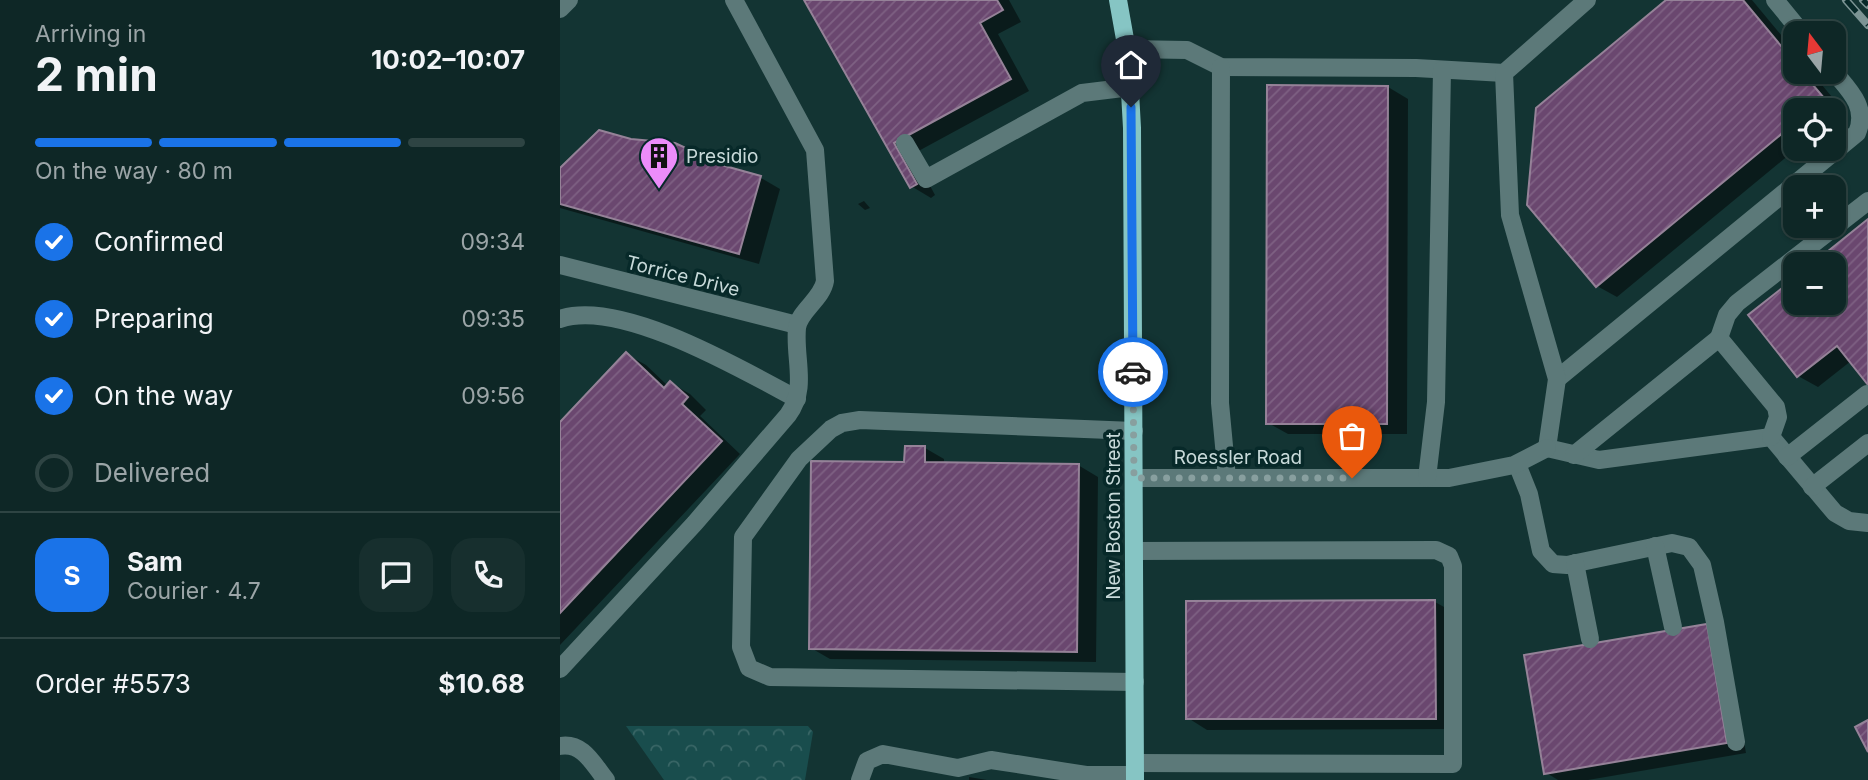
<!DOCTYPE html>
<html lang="en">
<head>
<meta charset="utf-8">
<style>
	body { margin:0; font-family:Inter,sans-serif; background:#172f2e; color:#f1f3f6; height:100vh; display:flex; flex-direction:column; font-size:26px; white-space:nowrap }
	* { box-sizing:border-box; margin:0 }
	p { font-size:23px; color:#9ba5a7 }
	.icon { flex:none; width:38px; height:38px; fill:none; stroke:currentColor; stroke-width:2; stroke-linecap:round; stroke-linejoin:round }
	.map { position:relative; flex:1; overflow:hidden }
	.side { display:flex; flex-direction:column; background:#0e2726; width:560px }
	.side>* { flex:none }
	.needle { width:46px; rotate:344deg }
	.buttons { position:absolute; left:1223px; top:21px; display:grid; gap:14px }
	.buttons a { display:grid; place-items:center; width:63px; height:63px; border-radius:14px; background:#0e2726; box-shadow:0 2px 5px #0004,0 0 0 2px #2e4443; font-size:35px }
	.pin { position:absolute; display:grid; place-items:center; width:60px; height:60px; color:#fff; margin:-72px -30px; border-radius:50% 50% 50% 0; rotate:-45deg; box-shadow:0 0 7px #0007 }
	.pin .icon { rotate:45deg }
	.courier { position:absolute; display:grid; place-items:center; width:70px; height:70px; margin:-35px; border:5px solid #1a73e8; border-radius:50%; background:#fff; color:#222; box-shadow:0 2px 9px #0007 }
	.overview em { font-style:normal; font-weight:700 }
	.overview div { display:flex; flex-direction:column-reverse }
	.overview { display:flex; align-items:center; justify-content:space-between; height:119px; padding:0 35px }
	h1 { font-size:46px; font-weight:700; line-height:52px }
	.bar { display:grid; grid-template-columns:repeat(4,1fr); gap:10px 7px; align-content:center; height:84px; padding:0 35px }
	.bar i { height:9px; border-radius:5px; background:#2e4443 }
	.bar .selected { background:#1a73e8 }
	.bar p { grid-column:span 4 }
	.line { display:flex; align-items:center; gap:18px; padding:0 35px; border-top:2px solid #2e4443 }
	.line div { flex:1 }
	.round { display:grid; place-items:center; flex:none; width:74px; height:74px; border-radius:21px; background:#172f2e }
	ol { padding:0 35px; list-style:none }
	li { display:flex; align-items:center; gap:21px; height:77px }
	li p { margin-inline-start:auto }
	li .icon { padding:7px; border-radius:50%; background:#1a73e8; color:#fff; stroke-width:4 }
	li:last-child { color:#9ba5a7 }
	li i { width:38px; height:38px; border:4px solid #2e4443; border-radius:50% }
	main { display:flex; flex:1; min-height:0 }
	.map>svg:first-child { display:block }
	.forest { fill:url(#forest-crowns) }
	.shadow { fill:#0007 }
	.building { fill:url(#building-hatch); stroke:#958298; stroke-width:2 }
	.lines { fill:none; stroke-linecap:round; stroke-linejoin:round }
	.minor { stroke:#5c7979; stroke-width:18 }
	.major { stroke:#86c5c4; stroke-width:18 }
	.rail-casing { stroke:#7c9494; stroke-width:8 }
	.rail { stroke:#072929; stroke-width:5; stroke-dasharray:16; stroke-linecap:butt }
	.done { stroke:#889f9f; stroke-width:7; stroke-dasharray:0 12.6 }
	.route { stroke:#1a73e8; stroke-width:9 }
	.labels { text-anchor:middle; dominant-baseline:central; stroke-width:7; stroke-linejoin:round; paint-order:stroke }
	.poi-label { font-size:19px; fill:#c7d9d9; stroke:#072929; text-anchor:start }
	.street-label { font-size:19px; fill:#c7d9d9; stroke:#072929 }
</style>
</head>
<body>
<main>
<section class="side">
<div class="overview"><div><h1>2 min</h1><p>Arriving in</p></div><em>10:02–10:07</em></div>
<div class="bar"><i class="selected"></i><i class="selected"></i><i class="selected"></i><i></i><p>On the way · 80 m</p></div>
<ol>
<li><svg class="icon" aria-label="check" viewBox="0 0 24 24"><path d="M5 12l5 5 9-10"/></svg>Confirmed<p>09:34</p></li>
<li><svg class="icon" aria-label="check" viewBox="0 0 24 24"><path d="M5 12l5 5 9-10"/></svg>Preparing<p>09:35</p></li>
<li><svg class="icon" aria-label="check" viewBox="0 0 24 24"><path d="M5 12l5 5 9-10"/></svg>On the way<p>09:56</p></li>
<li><i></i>Delivered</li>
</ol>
<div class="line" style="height:126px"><b class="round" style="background:#1a73e8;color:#fff">S</b><div><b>Sam</b><p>Courier · 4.7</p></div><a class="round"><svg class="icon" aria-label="chat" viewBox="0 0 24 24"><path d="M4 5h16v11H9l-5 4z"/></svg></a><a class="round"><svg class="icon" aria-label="phone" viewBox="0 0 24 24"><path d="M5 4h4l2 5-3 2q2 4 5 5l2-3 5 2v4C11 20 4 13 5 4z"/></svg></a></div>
<div class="line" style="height:91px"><div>Order #5573</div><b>$10.68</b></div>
</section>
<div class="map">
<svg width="1308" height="780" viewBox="0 0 1308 780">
	<defs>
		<pattern id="forest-crowns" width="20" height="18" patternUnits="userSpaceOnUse" patternTransform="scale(1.75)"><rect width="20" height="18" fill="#194d4d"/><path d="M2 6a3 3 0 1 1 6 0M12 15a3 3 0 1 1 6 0" fill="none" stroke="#396666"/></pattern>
		<pattern id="building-hatch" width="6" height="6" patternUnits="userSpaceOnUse" patternTransform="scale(1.75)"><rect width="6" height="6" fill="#6a476f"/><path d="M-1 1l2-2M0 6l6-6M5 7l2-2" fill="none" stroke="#7e6183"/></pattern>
	</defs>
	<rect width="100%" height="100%" fill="#133433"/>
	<!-- forest -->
	<polygon class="forest" points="66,726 248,726 253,732 245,780 104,780"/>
	<!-- shadow -->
	<g class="shadow">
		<polygon points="247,0 449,0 461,22 438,34 469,91 353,154 375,195 371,198 351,186"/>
		<polygon points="1109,0 1192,0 1236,53 1236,72 1251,72 1283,110 1274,117 1274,110 1236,110 1236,149 1057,297 1037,286"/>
		<polygon points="828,87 848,99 847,434 728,434 708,423"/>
		<polygon points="165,168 201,178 220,189 199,264 0,208 0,170"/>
		<polygon points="304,201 310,208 305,210 298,204"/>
		<polygon points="1308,222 1291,361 1258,387 1238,376 1190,315 1236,303 1274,303 1274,264 1254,264"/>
		<polygon points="66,354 86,365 108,386 111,383 130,394 146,410 140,416 180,454 0,645 0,424"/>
		<polygon points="365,448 384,459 384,464 518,465 538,477 536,662 270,659 251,648"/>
		<polygon points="875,602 895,613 895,729 647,730 628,718"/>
		<polygon points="1166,637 1186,753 1028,780 998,780 985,772"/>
		<polygon points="409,777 427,780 409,780"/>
	</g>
	<!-- building -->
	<g class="building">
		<polygon points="244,0 437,0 443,10 420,23 451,79 334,143 357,184 350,188"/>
		<polygon points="1106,0 1183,0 1236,64 1236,72 1242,72 1264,98 1250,110 1236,110 1236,122 1036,287 967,205 976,108"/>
		<polygon points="707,85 828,86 827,424 706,424"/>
		<polygon points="39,130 71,139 115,143 165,166 201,176 179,254 0,204 0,168"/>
		<polygon points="1308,219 1308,385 1277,346 1237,377 1188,315 1236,277 1236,303 1274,303 1274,264 1252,264"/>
		<polygon points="66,352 104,388 110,381 128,397 122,404 162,441 0,613 0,422"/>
		<polygon points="345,446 365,446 365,462 519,464 517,652 249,649 251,461 344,462"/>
		<polygon points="875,600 876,719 626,719 626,601"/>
		<polygon points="1147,624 1167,743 984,774 964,655"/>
		<polygon points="1308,720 1308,752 1295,727"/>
	</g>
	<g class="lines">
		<!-- minor -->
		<g class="minor">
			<polyline points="1215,0 1242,33"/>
			<polyline points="0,9 9,0"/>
			<polyline points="567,49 627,50 661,67 856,68 944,73"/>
			<polyline points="661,67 660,403 667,478"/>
			<polyline points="345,143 366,179 522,93 571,87"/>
			<polyline points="0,265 237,325"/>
			<path d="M0 319C60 298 183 370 237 399"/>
			<polyline points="1159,338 1167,315 1177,303 1308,201"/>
			<path d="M997 379 1297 133C1308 107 1289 90 1274 72"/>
			<polyline points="574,431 300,420 282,423 271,429 239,459 183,537 181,647 189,668 210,677 575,682"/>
			<polyline points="987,448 997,379 950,215 944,73 1027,0"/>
			<polyline points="987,448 1039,460 1211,437 1275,513 1289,521 1308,523"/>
			<polyline points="1014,455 1159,338 1216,407 1218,417 1211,437"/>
			<polyline points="1227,457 1307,394"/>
			<polyline points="957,464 969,494 981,551 993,564 1007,565 1112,543 1129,547 1142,565 1155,622 1176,742"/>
			<polyline points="574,478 889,478 954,465 987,448"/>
			<polyline points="867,478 876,402 882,70"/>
			<polyline points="1252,487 1308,443"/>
			<polyline points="1095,546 1113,627"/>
			<polyline points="574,551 876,550 889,556 893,566 893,764 575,763"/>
			<polyline points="1015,563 1030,639"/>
			<path d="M0 669 135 523 228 415C248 388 234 359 237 328 239 311 262 299 265 281L255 150 174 0"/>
			<path d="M0 746C23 742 33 764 46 780"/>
			<polyline points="300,780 307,761 323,754 398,768 431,760 526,775 575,775"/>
		</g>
		<!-- major -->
		<polyline class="major" points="558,0 568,56 572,128 575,780"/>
		<!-- rail casing -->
		<g class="rail-casing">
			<g id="rail">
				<polyline points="1286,0 1308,25"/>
				<polyline points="1303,0 1308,5"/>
			</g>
		</g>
		<!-- rail -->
		<use href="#rail" class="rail"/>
	</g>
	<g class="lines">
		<!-- done -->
		<polyline class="done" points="573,372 574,478 792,478"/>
		<!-- route -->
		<polyline class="route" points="571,107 573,372"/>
	</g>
	<!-- icons -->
	<defs>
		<g id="building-pin" transform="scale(2.0125)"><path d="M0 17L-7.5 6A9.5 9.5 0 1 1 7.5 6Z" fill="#ec8cfa" stroke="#072929"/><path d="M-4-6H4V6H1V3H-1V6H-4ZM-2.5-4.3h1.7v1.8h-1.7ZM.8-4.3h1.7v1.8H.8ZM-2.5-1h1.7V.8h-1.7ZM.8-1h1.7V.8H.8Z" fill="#111"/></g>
	</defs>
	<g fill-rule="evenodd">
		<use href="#building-pin" x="99" y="156"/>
	</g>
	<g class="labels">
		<!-- poi labels -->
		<g class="poi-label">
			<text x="126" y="156">Presidio</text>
		</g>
		<!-- street labels -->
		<g class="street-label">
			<text transform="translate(123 276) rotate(14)">Torrice Drive</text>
			<text x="678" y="457">Roessler Road</text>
			<text transform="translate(553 516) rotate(-90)">New Boston Street</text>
		</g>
	</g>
</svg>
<div class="buttons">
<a><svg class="needle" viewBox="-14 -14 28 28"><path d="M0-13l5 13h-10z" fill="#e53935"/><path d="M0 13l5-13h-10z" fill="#9ba5a7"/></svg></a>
<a><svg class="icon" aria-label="locate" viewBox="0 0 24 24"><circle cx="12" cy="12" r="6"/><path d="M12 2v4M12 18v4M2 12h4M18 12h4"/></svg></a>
<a>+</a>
<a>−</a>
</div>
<div class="pin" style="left:792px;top:478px;background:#ea580c"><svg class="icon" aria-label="bag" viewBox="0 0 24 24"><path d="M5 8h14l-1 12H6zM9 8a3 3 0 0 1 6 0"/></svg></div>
<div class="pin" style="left:571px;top:107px;background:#1f2937"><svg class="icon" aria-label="home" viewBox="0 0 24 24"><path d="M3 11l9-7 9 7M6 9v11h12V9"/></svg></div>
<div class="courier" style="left:573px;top:372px"><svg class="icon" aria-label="car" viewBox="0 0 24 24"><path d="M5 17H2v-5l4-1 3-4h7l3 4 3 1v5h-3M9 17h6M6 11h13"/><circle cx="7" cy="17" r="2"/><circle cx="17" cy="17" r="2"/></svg></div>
</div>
</main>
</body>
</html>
